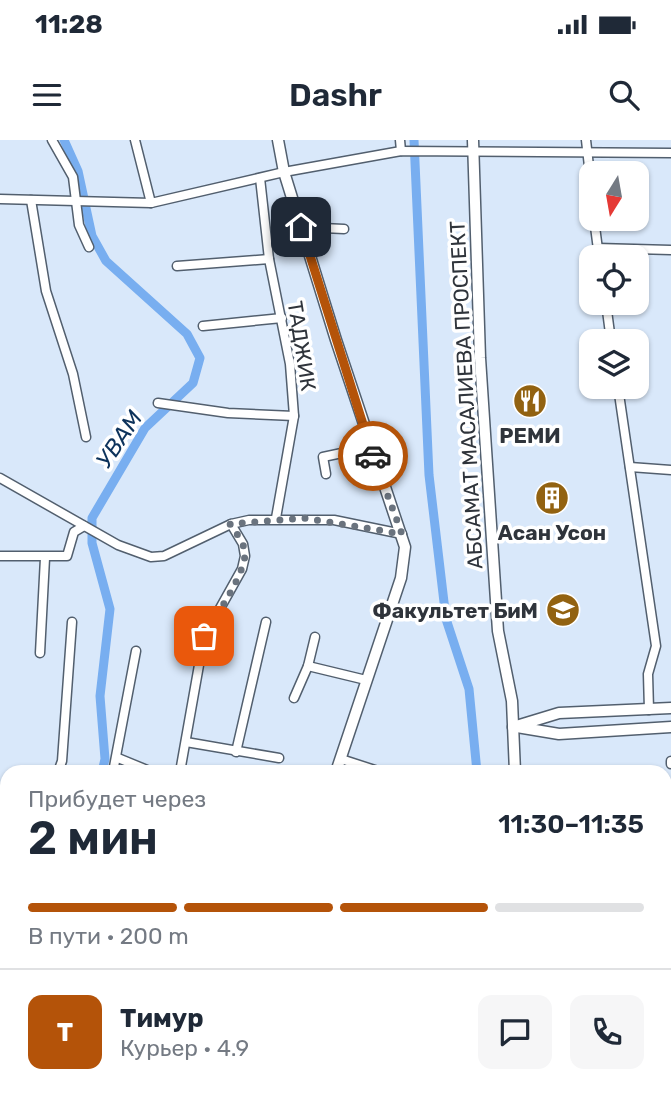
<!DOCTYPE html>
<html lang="ru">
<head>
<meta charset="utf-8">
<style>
	body { margin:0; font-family:Rubik,sans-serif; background:#f6f6f7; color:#1f2937; height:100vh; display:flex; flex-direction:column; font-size:26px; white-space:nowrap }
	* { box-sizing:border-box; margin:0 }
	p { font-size:23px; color:#747a83 }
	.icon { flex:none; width:38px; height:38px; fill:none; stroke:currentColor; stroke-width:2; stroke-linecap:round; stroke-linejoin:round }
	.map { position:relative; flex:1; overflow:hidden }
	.sheet { position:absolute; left:0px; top:625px; width:672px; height:345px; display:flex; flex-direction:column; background:#fff; border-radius:21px 21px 0 0; box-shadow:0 2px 5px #0004 }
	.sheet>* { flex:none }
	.needle { width:46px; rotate:191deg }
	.controls { position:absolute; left:579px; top:21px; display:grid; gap:14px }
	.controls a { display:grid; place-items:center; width:70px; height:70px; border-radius:14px; background:#fff; box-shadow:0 2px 5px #0004; font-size:35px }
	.pin { position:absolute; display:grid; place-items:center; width:60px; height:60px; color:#fff; margin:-30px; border-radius:14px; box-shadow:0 4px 10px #0006 }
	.courier { position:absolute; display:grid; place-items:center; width:70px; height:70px; margin:-35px; border:5px solid #b45309; border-radius:50%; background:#fff; color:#222; box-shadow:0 2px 9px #0007 }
	.summary em { font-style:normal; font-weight:600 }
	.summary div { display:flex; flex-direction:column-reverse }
	.summary { display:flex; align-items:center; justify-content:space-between; height:119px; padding:0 28px }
	h1 { font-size:46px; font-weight:600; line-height:52px }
	.bar { display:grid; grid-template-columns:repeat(4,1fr); gap:10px 7px; align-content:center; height:84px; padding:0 28px }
	.bar i { height:9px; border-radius:5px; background:#e0e1e3 }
	.bar .current { background:#b45309 }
	.bar p { grid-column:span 4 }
	.line { display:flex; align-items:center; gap:18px; padding:0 28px; border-top:2px solid #e0e1e3 }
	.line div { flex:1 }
	.round { display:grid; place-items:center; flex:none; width:74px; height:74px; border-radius:14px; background:#f6f6f7 }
	.status { display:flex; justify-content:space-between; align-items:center; height:49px; padding:0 35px; background:#fff; direction:ltr }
	.status svg { height:19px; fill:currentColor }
	header { display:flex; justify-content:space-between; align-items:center; height:91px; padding:0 28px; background:#fff; font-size:32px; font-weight:600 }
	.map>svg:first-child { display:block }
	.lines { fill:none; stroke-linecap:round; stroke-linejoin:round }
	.canal { stroke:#78aef0; stroke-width:9 }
	.minor-casing { stroke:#525f6e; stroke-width:11 }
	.major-casing { stroke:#525f6e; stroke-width:13 }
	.minor { stroke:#fff; stroke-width:8 }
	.major { stroke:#fff; stroke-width:10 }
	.done { stroke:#6a737e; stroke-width:7; stroke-dasharray:0 12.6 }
	.route { stroke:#b45309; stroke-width:9 }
	.labels { text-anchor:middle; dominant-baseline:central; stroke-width:7; stroke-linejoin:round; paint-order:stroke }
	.street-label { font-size:21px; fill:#2f343b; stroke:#fff }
	.poi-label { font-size:21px; font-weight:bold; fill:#2f343b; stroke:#fff }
	.water-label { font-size:23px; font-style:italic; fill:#0c325b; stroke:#fff }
</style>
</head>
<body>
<div class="status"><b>11:28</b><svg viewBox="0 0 49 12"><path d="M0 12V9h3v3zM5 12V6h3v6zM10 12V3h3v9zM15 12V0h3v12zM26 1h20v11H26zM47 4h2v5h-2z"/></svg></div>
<header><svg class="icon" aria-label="menu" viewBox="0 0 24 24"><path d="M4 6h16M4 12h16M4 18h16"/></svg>Dashr<svg class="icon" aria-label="search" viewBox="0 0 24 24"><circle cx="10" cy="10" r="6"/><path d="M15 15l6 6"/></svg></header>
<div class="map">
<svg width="671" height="968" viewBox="0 0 671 968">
	<rect width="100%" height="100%" fill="#d9e8fa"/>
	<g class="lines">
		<!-- canal -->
		<g class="canal">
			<polyline points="64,0 78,31 92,96 106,121 187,194 200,218 193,243 145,288 92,378 92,403 110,469 100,556 105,619 102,632"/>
			<polyline points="414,0 429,335 446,479 469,549 477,632"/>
			<polyline points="0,904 7,890"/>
			<polyline points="438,962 439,968"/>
		</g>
		<!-- minor casing -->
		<g class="minor-casing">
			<g id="minor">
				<polyline points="52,0 73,37 79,85 89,107"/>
				<polyline points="135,0 151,63"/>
				<polyline points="400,0 401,11"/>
				<polyline points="586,0 592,53"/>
				<polyline points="260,38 269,119 290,224 294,276 276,378"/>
				<polyline points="0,59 151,63 284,32 401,11 671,13"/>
				<polyline points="31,60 46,151 73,234 86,297"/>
				<polyline points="594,79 599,117"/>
				<polyline points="301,87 344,89"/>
				<polyline points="598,108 671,110"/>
				<polyline points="177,126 269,119"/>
				<polyline points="606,163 611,201"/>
				<polyline points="203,186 282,178"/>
				<polyline points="618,247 656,506 648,534 649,570"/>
				<polyline points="158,263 228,273 294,276"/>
				<polyline points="630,327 671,330"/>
				<polyline points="326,334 323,317 370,307"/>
				<polyline points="0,338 118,405 151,417 164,416 231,384 249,380 334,380 402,394"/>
				<polyline points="0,416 67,416 74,392 84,386"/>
				<polyline points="40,513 45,418"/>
				<polyline points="308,526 366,540"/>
				<polyline points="294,558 308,526 315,497"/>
				<polyline points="186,602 279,618"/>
				<polyline points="236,612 266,482"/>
				<polyline points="118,618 152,632"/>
				<polyline points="341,619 381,632"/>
				<polyline points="671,621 671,624"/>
				<polyline points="58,632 62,621 72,482"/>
				<polyline points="113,632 136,511"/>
				<polyline points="180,632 204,497 242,429 245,416 243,404 231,384"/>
				<polyline points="0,682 7,682"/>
				<polyline points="665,712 671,710"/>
				<polyline points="0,758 7,745"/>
				<polyline points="0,768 7,768"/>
				<polyline points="333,962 335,968"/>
				<polyline points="2,968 7,954"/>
				<polyline points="130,968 131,962"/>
			</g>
		</g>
		<!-- major casing -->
		<g class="major-casing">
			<g id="major">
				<polyline points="278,0 284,32 336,200 405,407 401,438 336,632"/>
				<polyline points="473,0 480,218 498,491 512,561 515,632"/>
				<polyline points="513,587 559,573 671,568"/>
				<polyline points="517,587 559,594 671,587"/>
				<polyline points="536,962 537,968"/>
				<polyline points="234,968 235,962"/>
			</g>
		</g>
		<!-- minor -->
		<use href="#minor" class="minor"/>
		<!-- major -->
		<use href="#major" class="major"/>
	</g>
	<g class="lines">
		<!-- done -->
		<path class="done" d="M204 496C215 477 245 435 245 413 244 402 236 393 230 384L304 378 402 394 373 316"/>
		<!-- route -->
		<polyline class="route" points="301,87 373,316"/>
	</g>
	<!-- icons -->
	<defs>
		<g id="restaurant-disc" transform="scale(1.75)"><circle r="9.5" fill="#926211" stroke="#fff"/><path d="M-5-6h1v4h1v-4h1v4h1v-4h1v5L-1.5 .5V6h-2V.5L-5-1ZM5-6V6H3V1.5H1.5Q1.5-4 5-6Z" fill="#fff"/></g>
		<g id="building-disc" transform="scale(1.75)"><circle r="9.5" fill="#926211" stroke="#fff"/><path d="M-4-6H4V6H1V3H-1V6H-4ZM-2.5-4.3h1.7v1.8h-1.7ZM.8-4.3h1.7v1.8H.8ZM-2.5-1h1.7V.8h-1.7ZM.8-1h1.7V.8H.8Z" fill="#fff"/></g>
		<g id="university-disc" transform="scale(1.75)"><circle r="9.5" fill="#926211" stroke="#fff"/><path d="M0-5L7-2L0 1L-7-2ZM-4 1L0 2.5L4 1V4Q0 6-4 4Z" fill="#fff"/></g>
	</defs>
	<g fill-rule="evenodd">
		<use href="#restaurant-disc" x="530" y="261"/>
		<use href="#building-disc" x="552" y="358"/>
		<use href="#university-disc" x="563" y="470"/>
	</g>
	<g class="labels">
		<!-- street labels -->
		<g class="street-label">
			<text transform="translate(302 206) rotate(81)">ТАДЖИК</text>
			<text transform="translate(466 255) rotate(-93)">АБСАМАТ МАСАЛИЕВА ПРОСПЕКТ</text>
		</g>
		<!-- poi labels -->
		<g class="poi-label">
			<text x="530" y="295">РЕМИ</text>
			<text x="552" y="392">Асан Усон</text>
			<text x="538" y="470" text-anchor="end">Факультет БиМ</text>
		</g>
		<!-- water labels -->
		<g class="water-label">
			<text transform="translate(119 299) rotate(-56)">УВАМ</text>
		</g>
	</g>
</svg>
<div class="controls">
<a><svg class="needle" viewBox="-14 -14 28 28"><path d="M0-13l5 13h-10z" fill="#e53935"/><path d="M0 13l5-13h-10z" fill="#747a83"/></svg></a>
<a><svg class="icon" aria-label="locate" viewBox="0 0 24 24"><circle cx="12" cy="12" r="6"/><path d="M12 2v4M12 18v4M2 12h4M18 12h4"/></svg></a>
<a><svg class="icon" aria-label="layers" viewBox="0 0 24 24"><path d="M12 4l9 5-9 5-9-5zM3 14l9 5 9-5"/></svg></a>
</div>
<div class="pin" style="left:204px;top:496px;background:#ea580c"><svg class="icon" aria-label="bag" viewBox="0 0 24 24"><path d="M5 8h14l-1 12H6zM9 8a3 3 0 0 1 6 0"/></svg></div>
<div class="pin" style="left:301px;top:87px;background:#1f2937"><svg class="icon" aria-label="home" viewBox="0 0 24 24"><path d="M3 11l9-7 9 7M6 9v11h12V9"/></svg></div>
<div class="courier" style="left:373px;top:316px"><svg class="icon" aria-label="car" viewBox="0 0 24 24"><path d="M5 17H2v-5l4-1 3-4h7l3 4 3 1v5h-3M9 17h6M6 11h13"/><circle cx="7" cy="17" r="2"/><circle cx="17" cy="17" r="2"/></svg></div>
<section class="sheet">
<div class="summary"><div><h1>2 мин</h1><p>Прибудет через</p></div><em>11:30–11:35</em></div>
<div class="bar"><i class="current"></i><i class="current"></i><i class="current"></i><i></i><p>В пути · 200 m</p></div>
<div class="line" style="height:126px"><b class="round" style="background:#b45309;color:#fff">Т</b><div><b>Тимур</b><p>Курьер · 4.9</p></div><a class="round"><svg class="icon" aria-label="chat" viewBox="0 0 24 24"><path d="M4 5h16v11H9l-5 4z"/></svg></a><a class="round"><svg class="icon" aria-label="phone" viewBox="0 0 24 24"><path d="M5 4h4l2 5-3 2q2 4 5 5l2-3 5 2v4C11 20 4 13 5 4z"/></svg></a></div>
</section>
</div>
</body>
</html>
